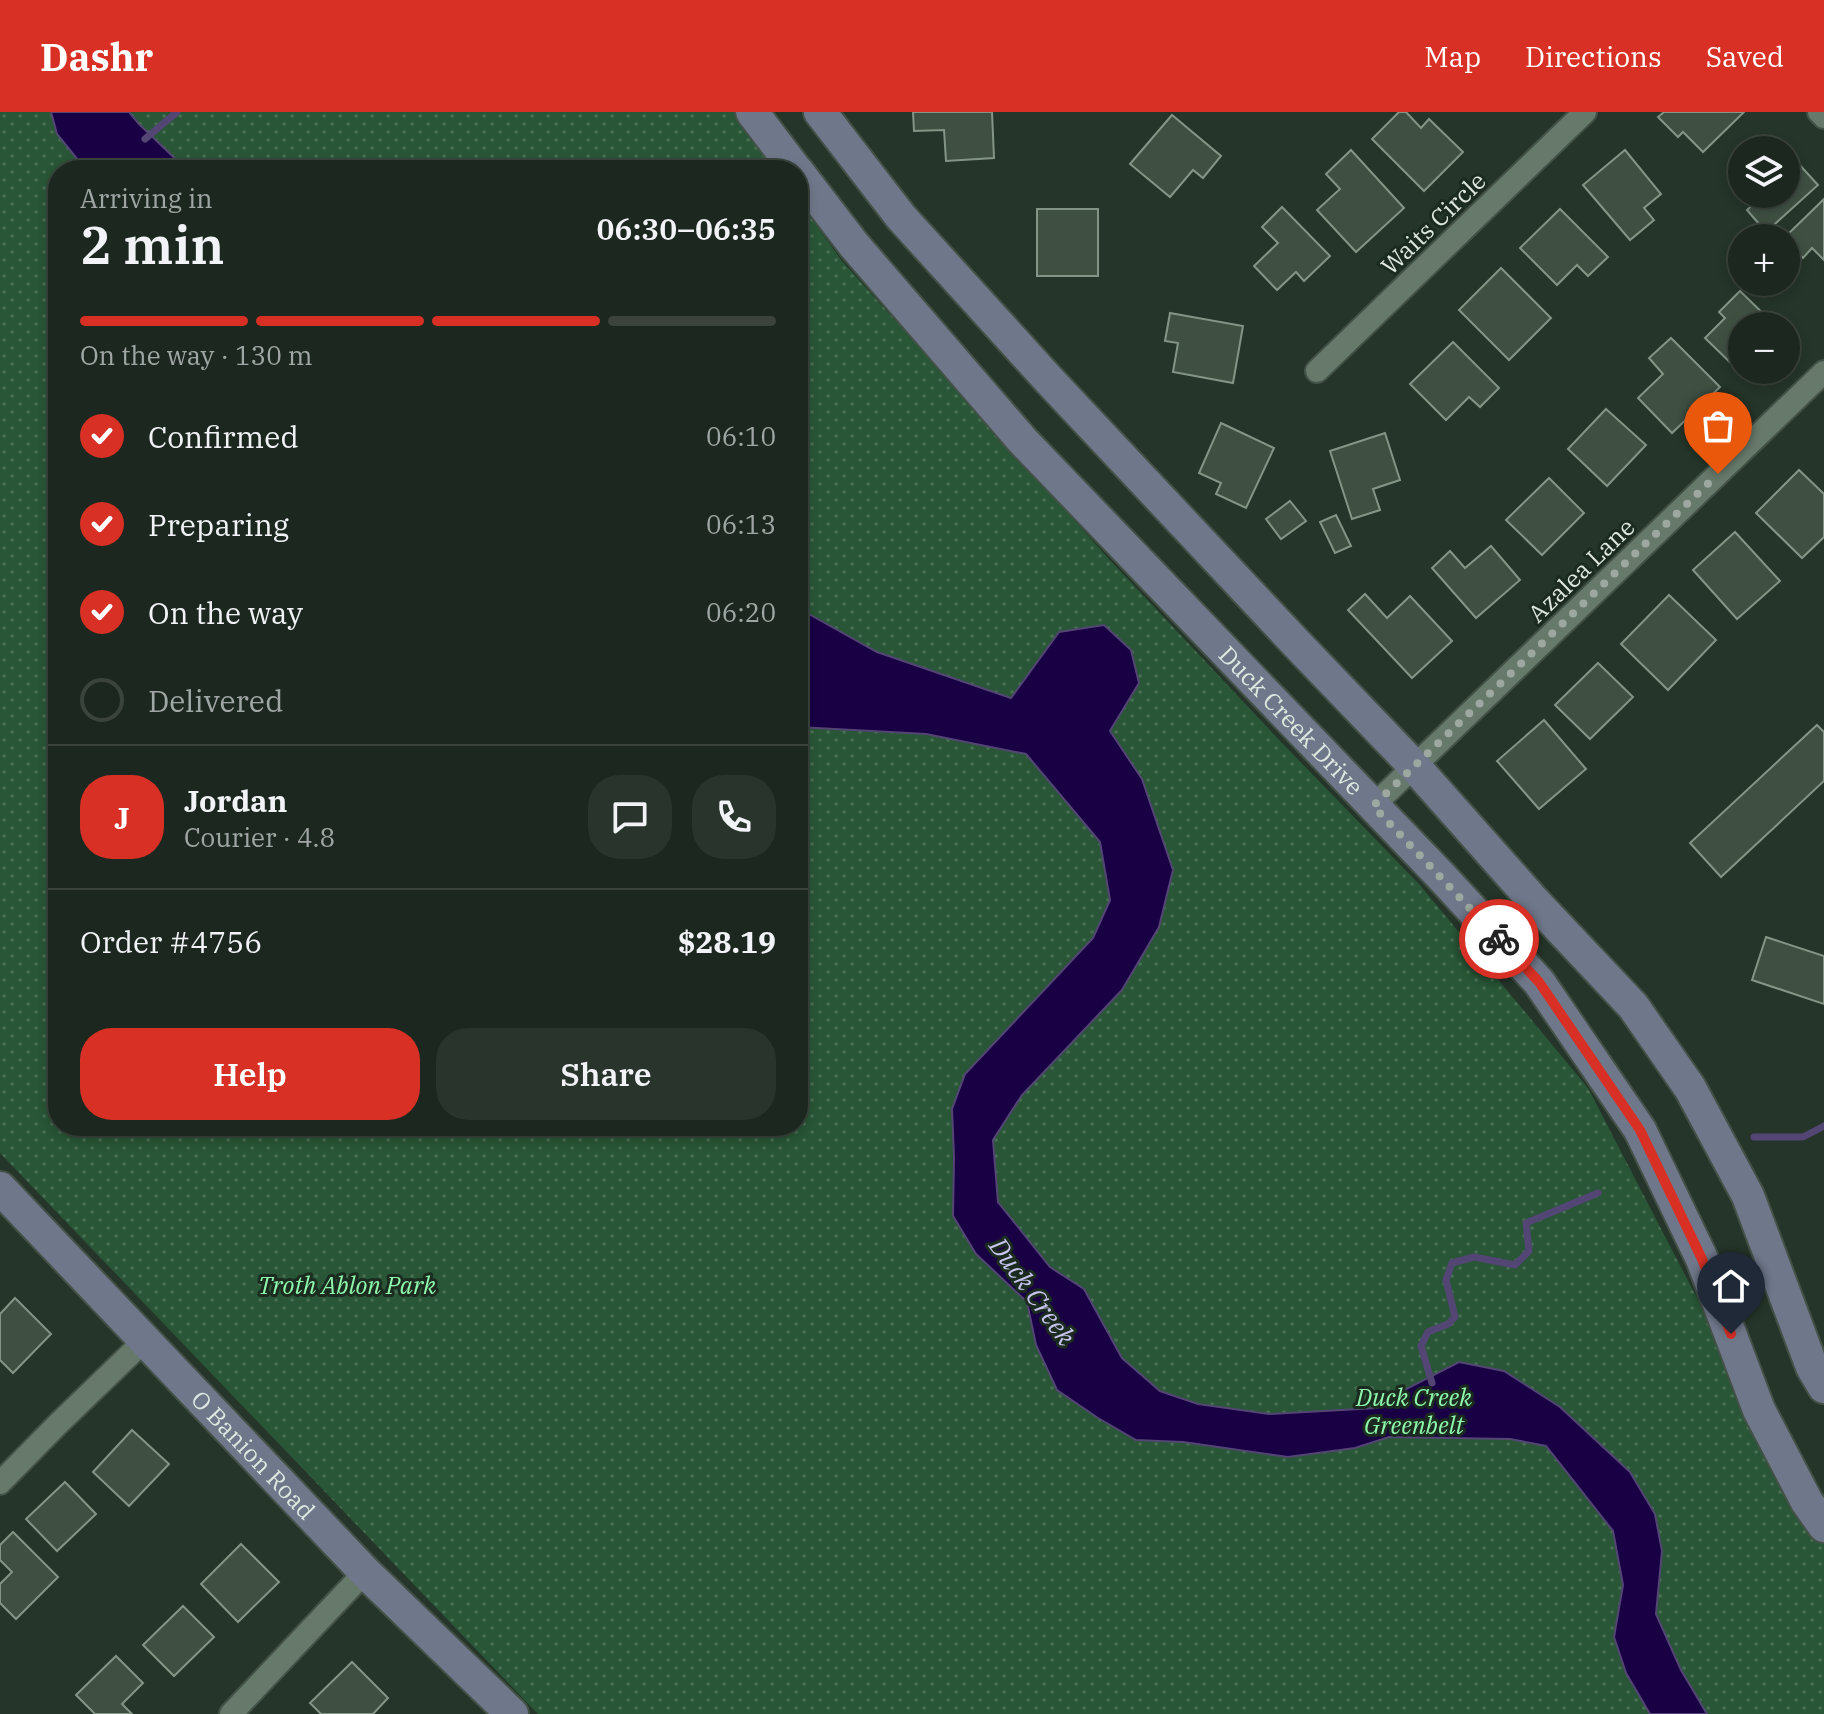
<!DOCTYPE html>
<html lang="en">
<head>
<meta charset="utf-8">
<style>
	body { margin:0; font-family:"IBM Plex Serif",serif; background:#29342c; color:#f1f3f6; height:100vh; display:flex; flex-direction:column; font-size:30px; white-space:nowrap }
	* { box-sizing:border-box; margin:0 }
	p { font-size:26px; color:#a0a6a4 }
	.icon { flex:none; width:44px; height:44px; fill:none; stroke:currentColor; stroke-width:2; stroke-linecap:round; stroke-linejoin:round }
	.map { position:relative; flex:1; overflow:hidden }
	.panel { position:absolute; left:48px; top:48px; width:760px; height:976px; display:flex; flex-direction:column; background:#1c281f; border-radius:32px; box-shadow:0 4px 12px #0003,0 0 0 2px #3a443d }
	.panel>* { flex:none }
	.buttons { position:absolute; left:1728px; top:24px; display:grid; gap:16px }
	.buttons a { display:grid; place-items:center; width:72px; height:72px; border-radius:50%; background:#1c281f; box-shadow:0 4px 12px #0003,0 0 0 2px #3a443d; font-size:40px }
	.pin { position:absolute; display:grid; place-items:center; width:68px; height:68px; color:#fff; margin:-82px -34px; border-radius:50% 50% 50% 0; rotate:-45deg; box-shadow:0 0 8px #0007 }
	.pin .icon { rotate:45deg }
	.courier { position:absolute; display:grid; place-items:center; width:80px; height:80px; margin:-40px; border:6px solid #d93025; border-radius:50%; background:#fff; color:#222; box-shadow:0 2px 10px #0007 }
	.overview em { font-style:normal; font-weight:600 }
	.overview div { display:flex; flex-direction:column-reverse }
	.overview { display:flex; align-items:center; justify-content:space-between; height:136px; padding:0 32px }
	h1 { font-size:52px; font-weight:600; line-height:60px }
	.bar { display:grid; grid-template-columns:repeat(4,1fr); gap:12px 8px; align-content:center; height:96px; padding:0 32px }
	.bar i { height:10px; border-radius:6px; background:#3a443d }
	.bar .selected { background:#d93025 }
	.bar p { grid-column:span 4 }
	.line { display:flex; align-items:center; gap:20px; padding:0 32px; border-top:2px solid #3a443d }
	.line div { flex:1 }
	.round { display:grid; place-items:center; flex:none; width:84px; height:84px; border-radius:32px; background:#29342c }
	ol { padding:0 32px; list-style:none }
	li { display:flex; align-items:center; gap:24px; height:88px }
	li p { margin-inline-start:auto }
	li .icon { padding:8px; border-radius:50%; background:#d93025; color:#fff; stroke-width:4 }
	li:last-child { color:#a0a6a4 }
	li i { width:44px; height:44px; border:4px solid #3a443d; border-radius:50% }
	.cta { display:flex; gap:16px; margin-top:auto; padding:16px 32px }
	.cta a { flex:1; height:92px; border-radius:32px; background:#d93025; color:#fff; font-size:32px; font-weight:600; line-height:92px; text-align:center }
	.cta a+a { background:#29342c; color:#f1f3f6 }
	header { display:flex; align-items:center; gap:48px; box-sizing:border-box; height:112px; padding:0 40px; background:#d93025; color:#fff }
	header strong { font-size:38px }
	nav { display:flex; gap:44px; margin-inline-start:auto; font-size:28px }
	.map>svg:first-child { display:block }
	.park { fill:url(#park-dots) }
	.water { fill:#190045; stroke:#544674; stroke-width:2 }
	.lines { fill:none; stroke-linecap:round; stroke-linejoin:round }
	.stream { stroke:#544674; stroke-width:7 }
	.building { fill:#3f5043; stroke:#839587; stroke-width:2 }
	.street-casing { stroke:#435147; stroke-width:26 }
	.secondary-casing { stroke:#435147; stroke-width:36 }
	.street { stroke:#67796b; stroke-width:22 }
	.secondary { stroke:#6f778a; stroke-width:32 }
	.done { stroke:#9da9a0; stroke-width:8; stroke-dasharray:0 14.4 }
	.route { stroke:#d93025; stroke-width:10 }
	.labels { text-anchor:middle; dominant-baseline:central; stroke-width:6; stroke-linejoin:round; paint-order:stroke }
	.street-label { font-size:24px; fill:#dee8e0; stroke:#1b2b1f }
	.park-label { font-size:24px; font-style:italic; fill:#8ffaad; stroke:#1b2b1f }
	.water-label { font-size:26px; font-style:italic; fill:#c8c5ef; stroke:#1b2b1f }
</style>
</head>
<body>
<header>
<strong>Dashr</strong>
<nav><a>Map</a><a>Directions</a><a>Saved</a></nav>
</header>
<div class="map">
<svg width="1824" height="1602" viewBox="0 0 1824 1602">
	<defs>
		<pattern id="park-dots" width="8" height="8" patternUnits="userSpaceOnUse" patternTransform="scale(2)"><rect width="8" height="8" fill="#285636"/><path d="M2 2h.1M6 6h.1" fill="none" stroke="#476e53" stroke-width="1.8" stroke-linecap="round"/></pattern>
	</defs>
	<rect width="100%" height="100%" fill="#253529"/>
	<!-- park -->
	<polygon class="park" points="0,0 734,0 776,58 58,58 58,1014 798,1014 798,88 842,149 1109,447 1282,631 1419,772 1588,976 1684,1161 1824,1424 1824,1602 538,1602 0,1041"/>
	<!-- water -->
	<g class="water">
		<polygon points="51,0 129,0 139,12 187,58 86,58 57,22"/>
		<polygon points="798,496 877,540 1011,586 1059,520 1104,513 1131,538 1139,571 1110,619 1142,667 1173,758 1159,815 1122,878 1022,983 993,1028 998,1090 1050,1155 1084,1177 1122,1246 1160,1279 1198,1292 1269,1302 1377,1296 1408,1276 1459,1250 1504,1259 1560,1295 1630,1360 1655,1402 1662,1439 1656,1502 1681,1558 1707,1602 1650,1602 1626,1561 1614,1525 1623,1473 1613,1419 1546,1334 1510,1327 1389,1325 1355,1336 1288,1345 1183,1330 1136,1328 1098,1306 1057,1278 1036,1233 1027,1190 976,1142 953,1104 954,1045 952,997 965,962 1093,826 1110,788 1100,730 1026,642 926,622 798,615"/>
	</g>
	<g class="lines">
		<!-- stream -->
		<g class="stream">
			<polyline points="145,27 177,0"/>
			<polyline points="1754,1025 1803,1025 1824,1014"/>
			<polyline points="1432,1271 1421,1234 1428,1220 1448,1212 1455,1205 1446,1168 1452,1151 1474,1145 1515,1153 1529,1139 1526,1111 1598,1081"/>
		</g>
	</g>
	<!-- building -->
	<g class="building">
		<polygon points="913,0 992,0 994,46 946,49 944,18 914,19"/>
		<polygon points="1399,0 1406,0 1421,16 1429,7 1463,40 1424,79 1372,27"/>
		<polygon points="1664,0 1744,0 1703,40 1683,20 1678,25 1658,5"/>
		<polygon points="1172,3 1221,44 1203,66 1193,58 1170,85 1130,52"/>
		<polygon points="1776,27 1818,73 1766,120 1747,98 1757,89 1751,82 1786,82 1786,38 1765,38"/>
		<polygon points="1351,38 1404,96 1356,140 1317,98 1340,77 1326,62"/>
		<polygon points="1625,38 1661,82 1644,96 1654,108 1630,128 1583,73"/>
		<polygon points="1824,87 1824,148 1812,136 1803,146 1784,126"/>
		<polygon points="1282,95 1330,144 1304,169 1296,160 1277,178 1254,154 1278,131 1262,115"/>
		<rect x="1037" y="97" width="61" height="67"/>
		<polygon points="1560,97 1608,145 1588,164 1577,153 1557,173 1520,136"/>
		<polygon points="1501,156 1551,206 1509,248 1459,198"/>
		<polygon points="1740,179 1776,214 1742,214 1742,258 1744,258 1741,261 1705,226 1725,206 1719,200"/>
		<polygon points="1170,201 1243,214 1233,271 1173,260 1178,231 1165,229"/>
		<polygon points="1671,226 1720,275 1672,321 1638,286 1663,262 1649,246"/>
		<polygon points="1453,230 1499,276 1480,295 1469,285 1446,308 1410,272"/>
		<polygon points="1606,297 1646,333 1607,374 1568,337"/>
		<polygon points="1221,311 1274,336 1246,396 1216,382 1221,371 1199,361"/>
		<polygon points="1385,321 1400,368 1373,377 1380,398 1352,407 1330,339"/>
		<polygon points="1799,358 1824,382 1824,425 1802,446 1756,401"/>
		<polygon points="1549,366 1584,401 1542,443 1506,408"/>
		<polygon points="1290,389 1306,409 1281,427 1266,407"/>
		<polygon points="1336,403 1351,434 1335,441 1320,410"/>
		<polygon points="1735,420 1780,469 1737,507 1693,458"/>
		<polygon points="1491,434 1520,468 1476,506 1432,456 1450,439 1465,456"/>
		<polygon points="1365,482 1387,506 1410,484 1452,529 1412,566 1348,498"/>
		<polygon points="1669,483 1716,528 1668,578 1621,532"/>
		<polygon points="1598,551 1633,585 1590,627 1555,593"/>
		<polygon points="1544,608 1586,657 1539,697 1497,649"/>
		<polygon points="1817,613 1824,620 1824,669 1721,765 1690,731"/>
		<polygon points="1766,825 1824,844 1824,892 1752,868"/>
		<polygon points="15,1186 51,1222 13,1261 0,1248 0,1202"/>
		<polygon points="132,1318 169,1352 129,1394 93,1360"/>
		<polygon points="65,1370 96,1402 57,1439 26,1407"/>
		<polygon points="13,1420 58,1465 16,1507 0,1491 0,1472 12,1460 0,1448 0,1433"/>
		<polygon points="241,1432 279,1470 238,1510 201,1472"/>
		<polygon points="183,1494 214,1525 174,1564 143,1533"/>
		<polygon points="116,1544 143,1571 122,1592 132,1602 95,1602 76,1583"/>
		<polygon points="352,1550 388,1586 373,1602 321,1602 310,1591"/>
	</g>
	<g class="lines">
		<!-- street casing -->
		<g class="street-casing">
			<g id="street">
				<polyline points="1819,0 1824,5"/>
				<polyline points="1317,259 1585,0"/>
				<polyline points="1373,694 1824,260"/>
				<polyline points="0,1371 58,1312 145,1228"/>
				<polyline points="231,1602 365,1460"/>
			</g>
		</g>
		<!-- secondary casing -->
		<g class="secondary-casing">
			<g id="secondary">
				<polyline points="752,0 796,58"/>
				<polyline points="820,0 901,105 1049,268 1296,531 1415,655 1532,787 1633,894 1690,976 1748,1084 1812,1255 1824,1275"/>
				<path id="s1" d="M798 60 854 133 1023 329 1440 763 1539 870 1640 1018 1702 1147 1759 1298 1807 1390 1824 1414"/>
				<path id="s2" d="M0 1076 365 1460 512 1602"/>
			</g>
		</g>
		<!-- street -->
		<use href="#street" class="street"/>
		<!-- secondary -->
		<use href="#secondary" class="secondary"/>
	</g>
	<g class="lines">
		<!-- done -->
		<polyline class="done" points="1499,827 1373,694 1718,362"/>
		<!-- route -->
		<polyline class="route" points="1499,827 1539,870 1640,1018 1702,1147 1731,1222"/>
	</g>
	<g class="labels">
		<!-- street labels -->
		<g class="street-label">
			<text transform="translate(1433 111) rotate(-44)">Waits Circle</text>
			<text transform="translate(1581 458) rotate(-44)">Azalea Lane</text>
			<text stroke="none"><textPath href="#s1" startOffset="738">Duck Creek Drive</textPath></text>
			<text stroke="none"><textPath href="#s2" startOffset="368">O Banion Road</textPath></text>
		</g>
		<!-- park labels -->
		<g class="park-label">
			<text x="347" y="1173">Troth Ablon Park</text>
			<text x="1414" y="1285">Duck Creek<tspan x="1414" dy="28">Greenbelt</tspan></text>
		</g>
		<!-- water labels -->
		<g class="water-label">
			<text transform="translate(1033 1179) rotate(54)">Duck Creek</text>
		</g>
	</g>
</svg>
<div class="buttons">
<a><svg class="icon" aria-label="layers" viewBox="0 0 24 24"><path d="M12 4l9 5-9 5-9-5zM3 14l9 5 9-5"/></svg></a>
<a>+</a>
<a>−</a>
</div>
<div class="pin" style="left:1718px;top:362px;background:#ea580c"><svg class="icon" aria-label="bag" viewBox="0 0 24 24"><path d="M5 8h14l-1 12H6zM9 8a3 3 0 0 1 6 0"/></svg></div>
<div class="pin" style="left:1731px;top:1222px;background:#1f2937"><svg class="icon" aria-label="home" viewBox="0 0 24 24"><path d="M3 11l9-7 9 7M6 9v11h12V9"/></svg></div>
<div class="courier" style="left:1499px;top:827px"><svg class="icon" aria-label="bike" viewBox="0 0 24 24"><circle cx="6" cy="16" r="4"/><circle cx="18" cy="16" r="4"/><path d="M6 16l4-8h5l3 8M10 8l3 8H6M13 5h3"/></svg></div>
<section class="panel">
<div class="overview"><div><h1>2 min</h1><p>Arriving in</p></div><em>06:30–06:35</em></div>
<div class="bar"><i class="selected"></i><i class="selected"></i><i class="selected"></i><i></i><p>On the way · 130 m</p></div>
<ol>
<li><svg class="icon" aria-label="check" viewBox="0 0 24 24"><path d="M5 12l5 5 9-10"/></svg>Confirmed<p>06:10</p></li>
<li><svg class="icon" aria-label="check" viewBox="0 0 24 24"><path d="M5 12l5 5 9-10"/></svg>Preparing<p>06:13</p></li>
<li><svg class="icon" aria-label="check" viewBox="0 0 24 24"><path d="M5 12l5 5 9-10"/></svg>On the way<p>06:20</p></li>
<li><i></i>Delivered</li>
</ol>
<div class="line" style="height:144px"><b class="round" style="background:#d93025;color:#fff">J</b><div><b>Jordan</b><p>Courier · 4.8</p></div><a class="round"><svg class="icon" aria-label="chat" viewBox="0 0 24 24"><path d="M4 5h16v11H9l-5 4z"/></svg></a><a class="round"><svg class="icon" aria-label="phone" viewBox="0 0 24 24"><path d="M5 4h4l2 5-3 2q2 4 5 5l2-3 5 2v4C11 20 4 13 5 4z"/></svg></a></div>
<div class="line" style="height:104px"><div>Order #4756</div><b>$28.19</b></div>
<div class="cta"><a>Help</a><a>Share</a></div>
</section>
</div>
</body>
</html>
